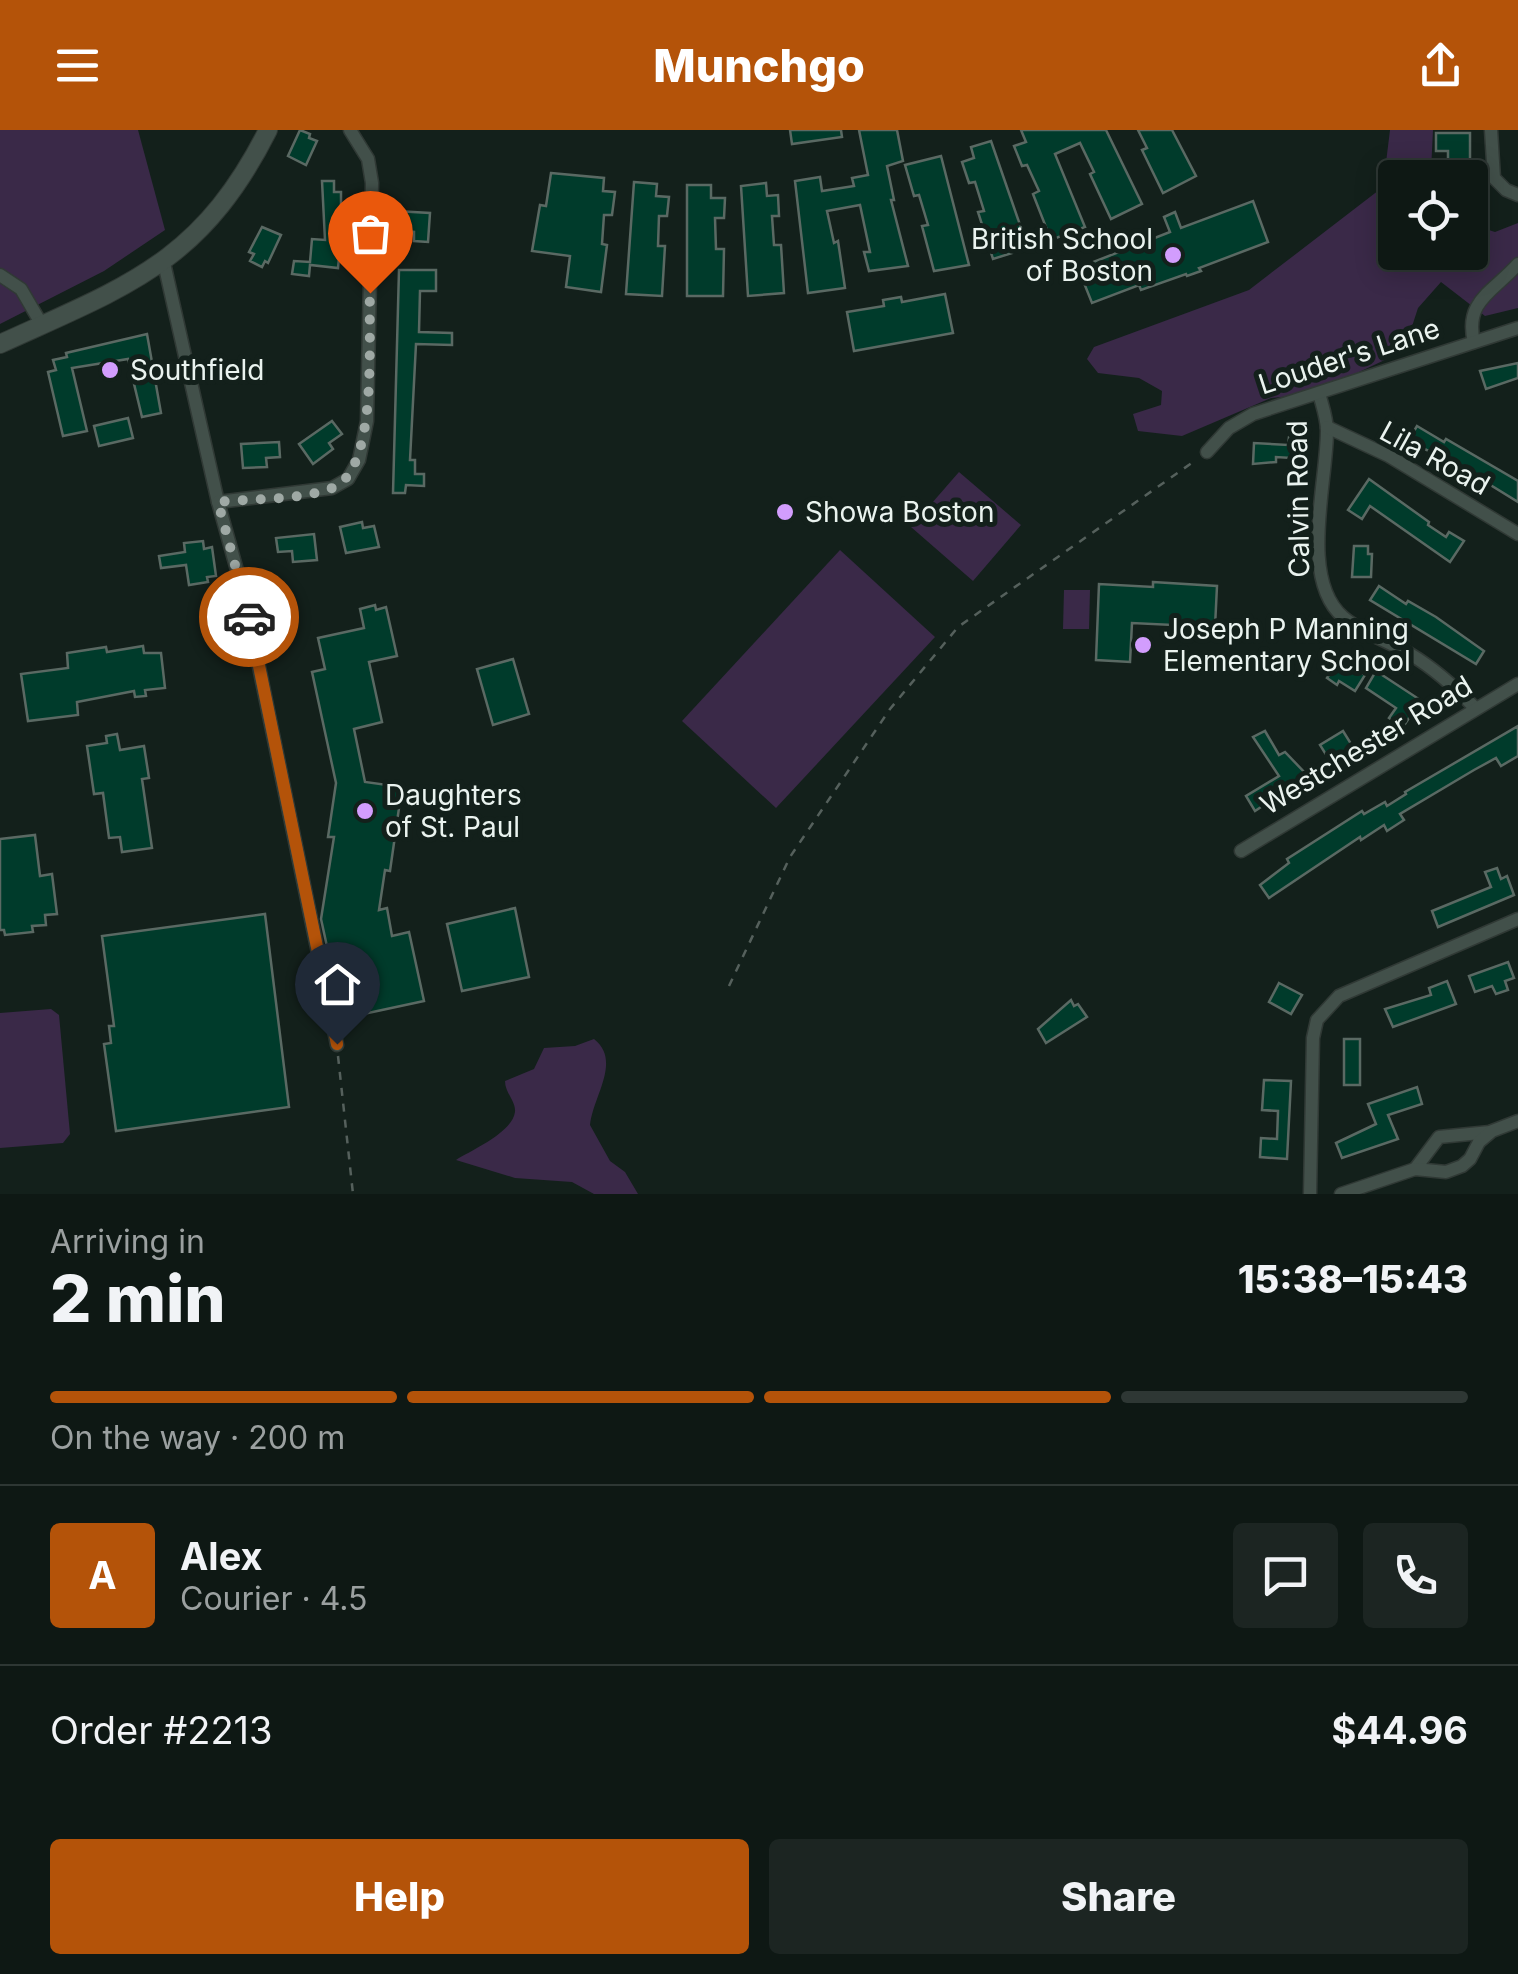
<!DOCTYPE html>
<html lang="en">
<head>
<meta charset="utf-8">
<style>
	body { margin:0; font-family:Inter,sans-serif; background:#1c2522; color:#f1f3f6; height:100vh; display:flex; flex-direction:column; font-size:38px; white-space:nowrap }
	* { box-sizing:border-box; margin:0 }
	p { font-size:32px; color:#9ba0a0 }
	.icon { flex:none; width:55px; height:55px; fill:none; stroke:currentColor; stroke-width:2; stroke-linecap:round; stroke-linejoin:round }
	.map { position:relative; height:1064px; overflow:hidden }
	.side { display:flex; flex-direction:column; background:#0e1814; flex:1 }
	.side>* { flex:none }
	.buttons { position:absolute; left:1378px; top:30px; display:grid; gap:20px }
	.buttons a { display:grid; place-items:center; width:110px; height:110px; border-radius:10px; background:#0e1814; box-shadow:0 5px 25px #0003,0 0 0 2px #2e3734; font-size:50px }
	.pin { position:absolute; display:grid; place-items:center; width:85px; height:85px; color:#fff; margin:-102px -42px; border-radius:50% 50% 50% 0; rotate:-45deg; box-shadow:0 0 10px #0007 }
	.pin .icon { rotate:45deg }
	.courier { position:absolute; display:grid; place-items:center; width:100px; height:100px; margin:-50px; border:8px solid #b45309; border-radius:50%; background:#fff; color:#222; box-shadow:0 2px 12px #0007 }
	.summary em { font-style:normal; font-weight:800 }
	.summary div { display:flex; flex-direction:column-reverse }
	.summary { display:flex; align-items:center; justify-content:space-between; height:170px; padding:0 50px }
	h1 { font-size:65px; font-weight:800; line-height:75px }
	.bar { display:grid; grid-template-columns:repeat(4,1fr); gap:15px 10px; align-content:center; height:120px; padding:0 50px }
	.bar i { height:12px; border-radius:8px; background:#2e3734 }
	.bar .current { background:#b45309 }
	.bar p { grid-column:span 4 }
	.line { display:flex; align-items:center; gap:25px; padding:0 50px; border-top:2px solid #2e3734 }
	.line div { flex:1 }
	.round { display:grid; place-items:center; flex:none; width:105px; height:105px; border-radius:10px; background:#1c2522 }
	.primary-button { display:flex; gap:20px; margin-top:auto; padding:20px 50px }
	.primary-button a { flex:1; height:115px; border-radius:10px; background:#b45309; color:#fff; font-size:40px; font-weight:800; line-height:115px; text-align:center }
	.primary-button a+a { background:#1c2522; color:#f1f3f6 }
	header { display:flex; justify-content:space-between; align-items:center; height:130px; padding:0 50px; background:#b45309; color:#fff; font-size:45px; font-weight:800 }
	.map>svg:first-child { display:block }
	.green { fill:#3a2948 }
	.building { fill:#003b2b; stroke:#5a6963; stroke-width:2.5 }
	.lines { fill:none; stroke-linecap:round; stroke-linejoin:round }
	.street-casing { stroke:#303935; stroke-width:15 }
	.secondary-casing { stroke:#303935; stroke-width:20 }
	.path { stroke:#55605c; stroke-width:2.5; stroke-dasharray:8 8; stroke-linecap:butt }
	.street { stroke:#42504a; stroke-width:12 }
	.secondary { stroke:#42504a; stroke-width:18 }
	.done { stroke:#9fa9a5; stroke-width:10; stroke-dasharray:0 18 }
	.route { stroke:#b45309; stroke-width:12 }
	.poi-dot { fill:#d29dfd; stroke:#13201b; stroke-width:4 }
	.labels { text-anchor:middle; dominant-baseline:central; stroke-width:10; stroke-linejoin:round; paint-order:stroke }
	.poi-label { font-size:28px; fill:#eaf3ef; stroke:#13201b; text-anchor:start }
	.street-label { font-size:28px; fill:#eaf3ef; stroke:#13201b }
</style>
</head>
<body>
<header><svg class="icon" aria-label="menu" viewBox="0 0 24 24"><path d="M4 6h16M4 12h16M4 18h16"/></svg>Munchgo<svg class="icon" aria-label="share" viewBox="0 0 24 24"><path d="M12 15V3M7 8l5-5 5 5M5 13v7h14v-7"/></svg></header>
<div class="map">
<svg width="1518" height="1064" viewBox="0 0 1518 1064">
	<rect width="100%" height="100%" fill="#13201b"/>
	<!-- green -->
	<g class="green">
		<polygon points="0,0 138,0 165,100 104,141 0,194"/>
		<polygon points="1390,0 1433,0 1431,41 1434,47 1395,48 1395,122 1470,122 1470,94 1495,102 1518,93 1518,178 1485,186 1441,152 1418,178 1404,221 1312,264 1271,268 1182,306 1138,301 1133,284 1161,275 1162,261 1139,248 1098,243 1087,229 1094,217 1249,160 1383,57"/>
		<polygon points="959,342 1021,395 973,451 911,397"/>
		<polygon points="840,420 935,507 776,678 682,591"/>
		<polygon points="1064,460 1090,460 1089,499 1063,499"/>
		<polygon points="51,879 59,885 70,1004 63,1013 0,1018 0,883"/>
		<path d="M594 909C622 931 593 966 590 995L610 1031 625 1042 638 1064H594L572 1052 515 1048 456 1030C472 1020 512 1003 515 982 516 971 505 963 505 951L534 939 544 918 575 916Z"/>
	</g>
	<!-- building -->
	<g class="building">
		<polygon points="300,0 310,4 309,8 317,11 306,35 288,26"/>
		<polygon points="790,0 841,0 842,7 792,14"/>
		<polygon points="859,0 897,0 903,31 887,36 894,70 891,70 908,136 869,141 864,122 870,122 860,75 827,81 834,113 838,111 845,158 808,163 795,51 820,47 822,61 854,56 852,48 868,45"/>
		<polygon points="1021,0 1106,0 1142,74 1111,89 1090,44 1094,42 1080,13 1055,24 1085,97 1051,110 1033,64 1039,61 1027,35 1022,36 1014,16 1026,12"/>
		<polygon points="1138,0 1172,0 1196,46 1163,63 1142,20 1147,18"/>
		<polygon points="1436,3 1470,3 1470,34 1448,34 1448,21 1436,21"/>
		<polygon points="991,11 1028,118 993,129 978,82 984,81 975,52 969,53 962,32 974,28 971,17"/>
		<polygon points="941,26 969,135 934,141 922,96 928,95 919,65 914,66 905,35"/>
		<polygon points="551,43 604,48 603,61 615,62 612,85 604,85 602,114 607,115 601,162 566,157 570,126 532,121 540,75 546,76"/>
		<polygon points="322,51 334,51 334,62 341,62 341,85 337,86 336,111 340,116 338,138 310,135 309,146 292,144 294,131 310,132 312,109 325,110"/>
		<polygon points="634,52 657,54 656,66 669,67 667,86 659,86 658,116 665,116 662,166 626,164"/>
		<polygon points="766,53 767,66 778,65 779,86 772,86 774,115 781,115 784,163 748,166 741,56"/>
		<polygon points="687,55 711,55 711,68 725,68 724,88 715,88 716,119 724,119 723,166 687,166"/>
		<polygon points="1253,71 1268,112 1199,138 1201,141 1187,146 1186,144 1141,160 1139,155 1092,173 1078,138 1170,102 1164,87 1175,82 1181,98"/>
		<polygon points="395,81 430,83 428,112 414,111 414,102 394,100"/>
		<polygon points="262,97 281,105 268,133 265,131 262,137 250,131 254,124 249,122"/>
		<polygon points="399,140 436,140 436,161 420,161 419,202 452,203 452,215 416,214 410,330 415,330 415,344 424,344 424,356 406,355 405,363 393,363"/>
		<polygon points="945,164 953,203 854,221 847,182 884,176 883,170 901,167 902,172"/>
		<polygon points="147,204 161,283 142,287 128,229 72,238 87,301 63,306 48,242 56,240 53,230 67,227 66,223"/>
		<polygon points="1518,233 1518,248 1486,259 1480,241"/>
		<polygon points="128,288 133,308 99,316 94,296"/>
		<polygon points="332,291 342,304 329,313 333,319 313,334 299,314"/>
		<polygon points="1417,296 1444,312 1446,309 1518,351 1518,372 1458,335 1408,311"/>
		<polygon points="1289,307 1309,308 1308,329 1276,327 1276,332 1253,334 1254,313 1288,315"/>
		<polygon points="279,312 280,327 266,328 267,337 243,338 241,314"/>
		<polygon points="1369,349 1429,392 1428,395 1446,407 1449,402 1464,411 1450,432 1370,376 1362,389 1348,380"/>
		<polygon points="362,392 363,398 374,396 379,417 346,423 340,397"/>
		<polygon points="314,404 317,430 293,432 292,421 278,422 276,408"/>
		<polygon points="203,411 204,419 212,417 216,446 207,447 208,452 189,455 186,435 161,438 159,426 185,422 184,413"/>
		<polygon points="1354,416 1368,416 1368,424 1372,424 1371,447 1352,447"/>
		<polygon points="1153,452 1217,456 1215,497 1132,493 1130,532 1096,530 1099,454 1153,457"/>
		<polygon points="1379,456 1406,474 1408,471 1436,487 1484,521 1476,534 1370,470"/>
		<polygon points="375,475 376,480 386,477 397,526 369,532 382,592 354,599 365,652 402,657 390,741 385,740 379,780 387,778 392,806 409,802 424,871 354,886 340,819 328,821 321,789 334,707 328,707 336,653 312,542 325,539 318,508 364,498 360,479"/>
		<polygon points="143,516 144,523 161,523 165,558 145,560 146,566 135,567 134,561 77,572 78,585 28,591 21,544 68,538 67,523 106,517 107,522"/>
		<polygon points="513,529 529,584 493,595 477,539"/>
		<polygon points="1340,529 1365,545 1355,561 1339,551 1337,555 1327,548"/>
		<polygon points="1376,541 1431,577 1421,592 1411,585 1403,597 1396,592 1379,619 1371,606 1395,592 1389,588 1396,578 1366,558"/>
		<polygon points="1518,596 1518,626 1501,636 1496,628 1474,640 1400,684 1404,690 1387,701 1384,695 1361,710 1360,707 1269,768 1260,755 1289,733 1287,729 1362,681 1364,684 1385,672 1387,676 1406,664 1405,662"/>
		<polygon points="1265,601 1279,625 1285,622 1308,646 1255,681 1246,666 1279,646 1253,607"/>
		<polygon points="1343,601 1353,617 1330,631 1320,615"/>
		<polygon points="117,604 120,620 144,616 149,648 142,649 152,718 122,722 120,707 109,708 103,663 94,664 87,616 107,613 106,606"/>
		<polygon points="35,705 40,746 52,744 57,784 45,785 46,795 32,796 33,802 5,805 4,800 0,800 0,709"/>
		<polygon points="1497,738 1501,749 1507,746 1514,765 1438,797 1432,781 1491,757 1485,742"/>
		<polygon points="515,778 529,847 462,861 447,794"/>
		<polygon points="265,784 289,977 116,1001 104,914 111,913 109,896 114,896 102,806"/>
		<polygon points="1508,832 1514,848 1505,851 1508,860 1496,864 1492,856 1475,862 1469,846"/>
		<polygon points="1447,851 1456,874 1393,897 1385,879 1431,865 1429,858"/>
		<polygon points="1279,853 1302,865 1291,884 1269,872"/>
		<polygon points="1071,870 1074,876 1078,874 1087,887 1046,913 1038,899"/>
		<rect x="1344" y="909" width="16" height="46"/>
		<polygon points="1264,950 1291,951 1287,1029 1260,1027 1261,1008 1277,1009 1278,981 1262,980"/>
		<polygon points="1417,957 1422,974 1388,985 1398,1009 1342,1028 1336,1013 1376,994 1368,974"/>
	</g>
	<g class="lines">
		<!-- street casing -->
		<g class="street-casing">
			<g id="street">
				<polyline points="1491,0 1494,48 1506,60 1518,65"/>
				<polyline points="164,133 218,372 245,469 337,915"/>
				<polyline points="0,145 21,159 42,195"/>
				<path d="M1474 212C1464 171 1493 162 1518 134"/>
				<path d="M1319 263C1322 275 1327 288 1327 301 1327 352 1299 449 1343 487 1361 503 1389 511 1410 524 1435 539 1455 557 1475 578"/>
				<polyline points="1327,297 1389,326 1518,404"/>
				<polyline points="1207,322 1229,298 1253,284 1518,198"/>
				<polyline points="218,372 332,358 348,349 359,330 367,291 372,53 368,29 350,0"/>
				<polyline points="1241,721 1518,554"/>
				<polyline points="1415,1039 1439,1007 1490,1002"/>
				<polyline points="1310,1064 1313,908 1317,890 1339,866 1518,789"/>
				<polyline points="1341,1064 1415,1039 1446,1042 1462,1036 1470,1029 1479,1012 1492,1001 1518,991"/>
			</g>
		</g>
		<!-- secondary casing -->
		<g class="secondary-casing">
			<path id="secondary" d="M0 214C127 156 201 133 268 0"/>
		</g>
		<!-- path -->
		<g class="path">
			<polyline points="729,856 790,727 890,579 958,497 1196,330"/>
			<polyline points="338,926 353,1064"/>
		</g>
		<!-- street -->
		<use href="#street" class="street"/>
		<!-- secondary -->
		<use href="#secondary" class="secondary"/>
	</g>
	<g class="lines">
		<!-- done -->
		<path class="done" d="M249 487 218 372C254 368 298 371 332 358 379 341 368 207 370 163"/>
		<!-- route -->
		<polyline class="route" points="249,487 337,914"/>
	</g>
	<!-- markers -->
	<g class="poi-dot">
		<circle cx="1173" cy="125" r="10"/>
		<circle cx="110" cy="240" r="10"/>
		<circle cx="785" cy="382" r="10"/>
		<circle cx="1143" cy="515" r="10"/>
		<circle cx="365" cy="681" r="10"/>
	</g>
	<g class="labels">
		<!-- poi labels -->
		<g class="poi-label">
			<text x="1153" y="109" text-anchor="end">British School<tspan x="1153" dy="32">of Boston</tspan></text>
			<text x="130" y="240">Southfield</text>
			<text x="805" y="382">Showa Boston</text>
			<text x="1163" y="499">Joseph P Manning<tspan x="1163" dy="32">Elementary School</tspan></text>
			<text x="385" y="665">Daughters<tspan x="385" dy="32">of St. Paul</tspan></text>
		</g>
		<!-- street labels -->
		<g class="street-label">
			<text transform="translate(1349 226) rotate(-18)">Louder's Lane</text>
			<text transform="translate(1435 328) rotate(29)">Lila Road</text>
			<text transform="translate(1298 369) rotate(-91)">Calvin Road</text>
			<text transform="translate(1366 615) rotate(-31)">Westchester Road</text>
		</g>
	</g>
</svg>
<div class="buttons">
<a><svg class="icon" aria-label="locate" viewBox="0 0 24 24"><circle cx="12" cy="12" r="6"/><path d="M12 2v4M12 18v4M2 12h4M18 12h4"/></svg></a>
</div>
<div class="pin" style="left:370px;top:163px;background:#ea580c"><svg class="icon" aria-label="bag" viewBox="0 0 24 24"><path d="M5 8h14l-1 12H6zM9 8a3 3 0 0 1 6 0"/></svg></div>
<div class="pin" style="left:337px;top:914px;background:#1f2937"><svg class="icon" aria-label="home" viewBox="0 0 24 24"><path d="M3 11l9-7 9 7M6 9v11h12V9"/></svg></div>
<div class="courier" style="left:249px;top:487px"><svg class="icon" aria-label="car" viewBox="0 0 24 24"><path d="M5 17H2v-5l4-1 3-4h7l3 4 3 1v5h-3M9 17h6M6 11h13"/><circle cx="7" cy="17" r="2"/><circle cx="17" cy="17" r="2"/></svg></div>
</div>
<section class="side">
<div class="summary"><div><h1>2 min</h1><p>Arriving in</p></div><em>15:38–15:43</em></div>
<div class="bar"><i class="current"></i><i class="current"></i><i class="current"></i><i></i><p>On the way · 200 m</p></div>
<div class="line" style="height:180px"><b class="round" style="background:#b45309;color:#fff">A</b><div><b>Alex</b><p>Courier · 4.5</p></div><a class="round"><svg class="icon" aria-label="chat" viewBox="0 0 24 24"><path d="M4 5h16v11H9l-5 4z"/></svg></a><a class="round"><svg class="icon" aria-label="phone" viewBox="0 0 24 24"><path d="M5 4h4l2 5-3 2q2 4 5 5l2-3 5 2v4C11 20 4 13 5 4z"/></svg></a></div>
<div class="line" style="height:130px"><div>Order #2213</div><b>$44.96</b></div>
<div class="primary-button"><a>Help</a><a>Share</a></div>
</section>
</body>
</html>
